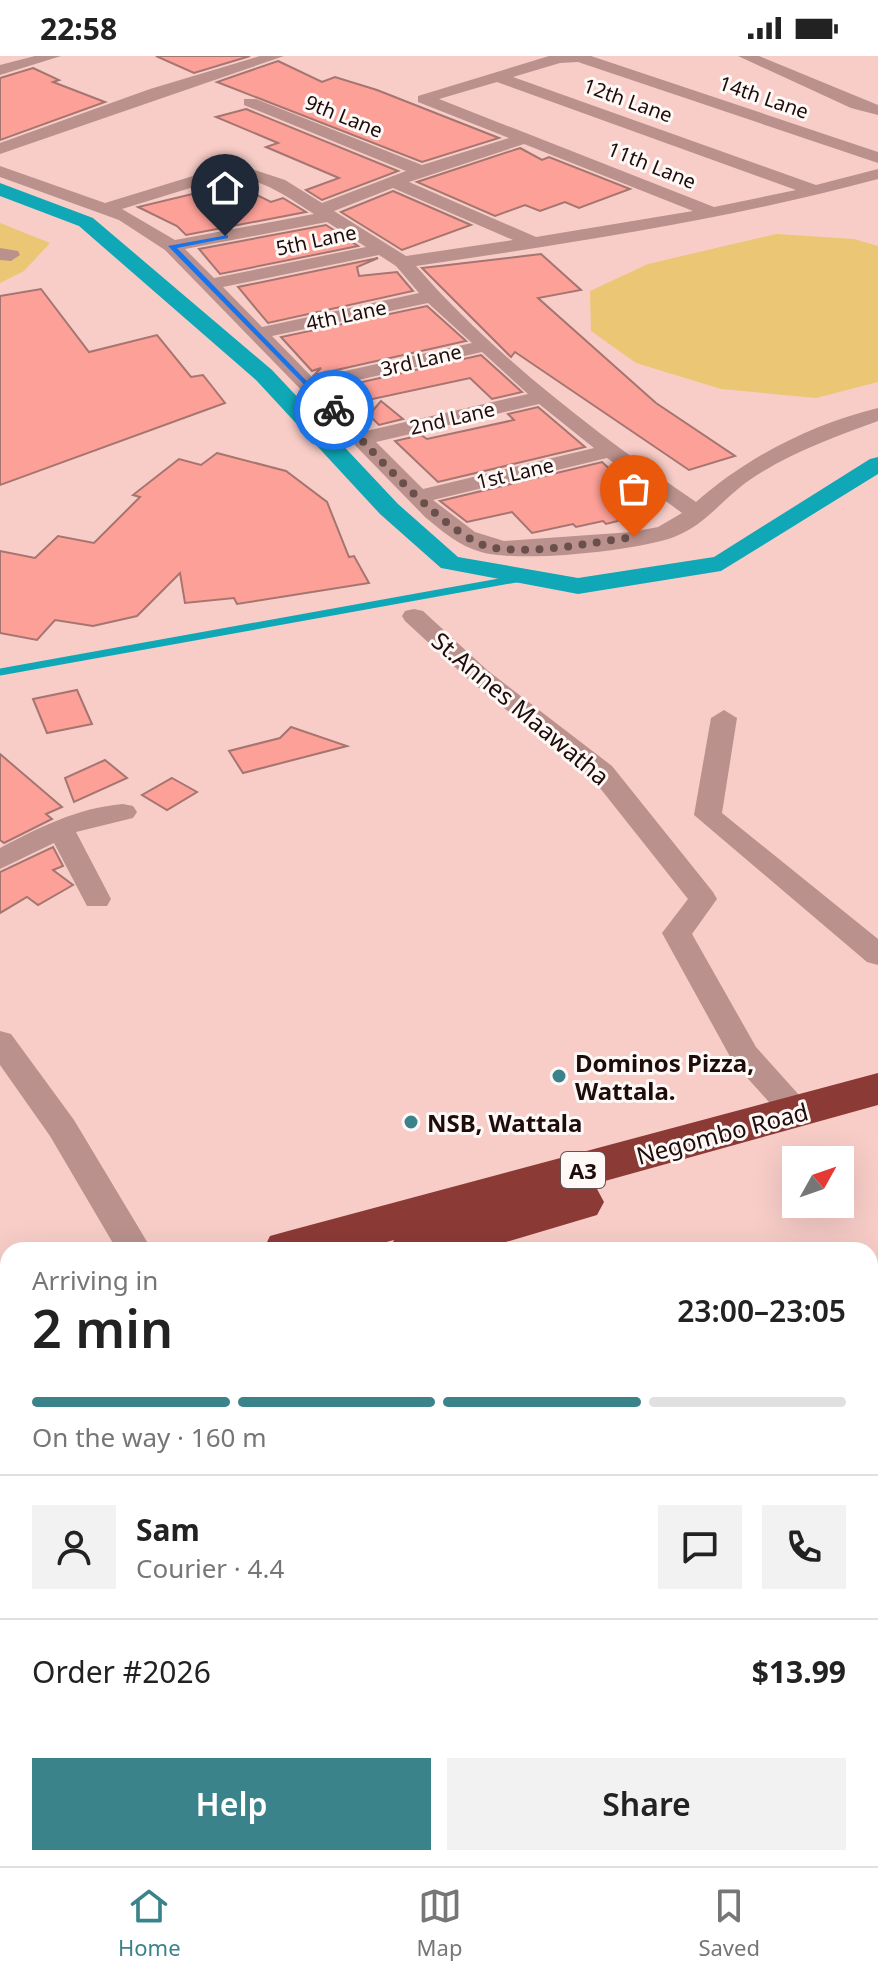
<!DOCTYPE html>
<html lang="en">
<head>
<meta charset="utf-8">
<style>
	body { margin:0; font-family:"Noto Sans",sans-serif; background:#f2f2f2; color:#222; height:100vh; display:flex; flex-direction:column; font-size:30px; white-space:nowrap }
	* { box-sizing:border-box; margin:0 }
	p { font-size:26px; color:#767676 }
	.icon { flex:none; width:44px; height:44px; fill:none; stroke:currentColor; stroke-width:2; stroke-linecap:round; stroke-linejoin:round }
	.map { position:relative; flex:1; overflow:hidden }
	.details { position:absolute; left:0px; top:1186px; width:878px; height:624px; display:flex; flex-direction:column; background:#fff; border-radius:24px 24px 0 0; box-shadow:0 8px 32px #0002 }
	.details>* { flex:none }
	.needle { width:52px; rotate:50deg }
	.controls { position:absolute; left:782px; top:1090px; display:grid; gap:16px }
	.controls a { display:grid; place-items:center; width:72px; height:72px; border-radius:0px; background:#fff; box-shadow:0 8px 32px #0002; font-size:40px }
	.pin { position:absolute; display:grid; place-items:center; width:68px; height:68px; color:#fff; margin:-82px -34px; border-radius:50% 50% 50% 0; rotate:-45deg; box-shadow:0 0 8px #0007 }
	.pin .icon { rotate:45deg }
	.courier { position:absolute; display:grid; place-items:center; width:80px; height:80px; margin:-40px; border:6px solid #1a73e8; border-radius:50%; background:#fff; color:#222; box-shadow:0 2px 10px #0007 }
	.headline em { font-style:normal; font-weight:600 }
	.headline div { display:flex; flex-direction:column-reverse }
	.headline { display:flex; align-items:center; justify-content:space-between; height:136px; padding:0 32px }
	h1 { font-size:52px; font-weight:600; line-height:60px }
	.bar { display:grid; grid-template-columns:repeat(4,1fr); gap:12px 8px; align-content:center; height:96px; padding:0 32px }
	.bar i { height:10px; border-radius:6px; background:#e0e0e0 }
	.bar .active { background:#3b838b }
	.bar p { grid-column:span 4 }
	.line { display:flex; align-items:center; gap:20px; padding:0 32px; border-top:2px solid #e0e0e0 }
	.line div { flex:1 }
	.round { display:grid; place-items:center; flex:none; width:84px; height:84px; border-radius:0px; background:#f2f2f2 }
	.cta { display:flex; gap:16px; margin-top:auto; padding:16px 32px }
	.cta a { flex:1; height:92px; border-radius:0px; background:#3b838b; color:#fff; font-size:32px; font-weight:600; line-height:92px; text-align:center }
	.cta a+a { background:#f2f2f2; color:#222 }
	.status { display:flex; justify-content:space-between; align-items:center; height:56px; padding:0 40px; background:#fff; direction:ltr }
	.status svg { height:22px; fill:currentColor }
	.tabs { display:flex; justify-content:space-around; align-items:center; height:112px; border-top:2px solid #e0e0e0; background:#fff; font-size:22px; color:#767676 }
	.tabs a { display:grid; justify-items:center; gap:4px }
	.tabs .active { color:#3b838b }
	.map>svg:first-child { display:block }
	.green { fill:#ebc674 }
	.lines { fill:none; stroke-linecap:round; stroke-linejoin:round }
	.stream { stroke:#10a8b6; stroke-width:7 }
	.canal { fill:#10a8b6; fill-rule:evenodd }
	.building { fill:#fda098; stroke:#a57570; stroke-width:2 }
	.minor { fill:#ba918c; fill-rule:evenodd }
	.highway { fill:#8c3a36; fill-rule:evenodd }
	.route { fill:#1a73e8 }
	.done { stroke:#6a504c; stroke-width:8; stroke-dasharray:0 14.4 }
	.poi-dot { fill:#3b838b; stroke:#fef8f7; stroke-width:3 }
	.labels { text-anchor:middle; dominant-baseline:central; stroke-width:6; stroke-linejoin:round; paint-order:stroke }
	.far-street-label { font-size:20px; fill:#1d0c0a; stroke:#fef8f7 }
	.shield { fill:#fef8f7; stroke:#605351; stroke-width:2 }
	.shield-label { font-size:22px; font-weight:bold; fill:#1d0c0a }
	.street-label { font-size:24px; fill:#1d0c0a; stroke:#fef8f7 }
	.poi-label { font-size:24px; font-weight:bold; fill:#1d0c0a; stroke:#fef8f7; text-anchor:start }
</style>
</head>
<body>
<div class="status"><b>22:58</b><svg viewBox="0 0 49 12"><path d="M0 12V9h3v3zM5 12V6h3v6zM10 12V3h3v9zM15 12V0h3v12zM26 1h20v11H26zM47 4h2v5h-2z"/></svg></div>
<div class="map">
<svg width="878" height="1810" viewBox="0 0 878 1810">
	<rect width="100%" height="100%" fill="#f8cdc8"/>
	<!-- green -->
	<g class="green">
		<polygon points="0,167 50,187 24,215 0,227"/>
		<polygon points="776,178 854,183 878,190 878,326 816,342 721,333 636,307 591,275 590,235 648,208"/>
	</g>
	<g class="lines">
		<!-- stream -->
		<polyline class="stream" points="0,616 527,521"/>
		<!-- canal -->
		<polygon class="canal" points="0,127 93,162 272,314 398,448 458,501 578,522 714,501 870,403 878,401 878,418 721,515 578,538 441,512 380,458 256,324 79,170 0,140"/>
	</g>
	<!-- building -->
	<g class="building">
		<polygon points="156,0 250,0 194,17"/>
		<polygon points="278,5 322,26 335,21 377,34 499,82 422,106 217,26"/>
		<polygon points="33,12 59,24 53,26 105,46 0,84 0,22"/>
		<polygon points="246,53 398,115 322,144 306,134 339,122 266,91 278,87 216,61"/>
		<polygon points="520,92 542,104 549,101 630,133 579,152 565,146 540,155 525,149 495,160 417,126"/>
		<polygon points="234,128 271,146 283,142 306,156 186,179 177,170 138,151"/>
		<polygon points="393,135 471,169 402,194 341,156"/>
		<polygon points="326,169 358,190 220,218 199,193"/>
		<polygon points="541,198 581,234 538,242 656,347 735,400 689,414 515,296 511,301 422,212"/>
		<polygon points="378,202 357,211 359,220 397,216 413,235 268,267 238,231"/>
		<polygon points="41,233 89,296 157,279 191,321 203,319 225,347 0,429 0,240"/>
		<polygon points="427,250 466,285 314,319 321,312 312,315 281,281"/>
		<polygon points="481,299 522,336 492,343 470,322 345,349 331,333"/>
		<polygon points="381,345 403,363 379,369 369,359"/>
		<polygon points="538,351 585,391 438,426 395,385 421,379 427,383 514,364 508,358"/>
		<polygon points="217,397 286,415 327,446 349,501 354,500 369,527 237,548 234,542 185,547 180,517 137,560 93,570 55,564 37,584 0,577 0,495 35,502 58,480 94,487 140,441 133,439 179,403 201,409"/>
		<polygon points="602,406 626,428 607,433 634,461 606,468 603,465 576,471 573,468 532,477 512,456 467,466 440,445"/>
		<polygon points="77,634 92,668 47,677 33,643"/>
		<polygon points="291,671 347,690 243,717 229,695 280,682"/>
		<polygon points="0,698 62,751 46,758 52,763 4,787 0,784"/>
		<polygon points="105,704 127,722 74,746 65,722"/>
		<polygon points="172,722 197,736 167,754 142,739"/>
		<polygon points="53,791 63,810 53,814 73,829 38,849 27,841 0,857 0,816"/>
	</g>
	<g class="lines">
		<!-- minor -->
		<g class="minor">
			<polygon points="35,0 61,0 0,19 0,9"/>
			<polygon points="260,0 284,0 0,98 0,87 150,33"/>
			<path d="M549 0H591L878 96V107L578 6 560 7 513 21 816 129 878 113V123C726 164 572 187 416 210 493 299 599 380 696 446 747 401 812 368 878 352V365C834 381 790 397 751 423 723 442 706 469 674 481 636 495 521 507 481 496 459 490 442 475 425 461L165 194 119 164 0 121V110L105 147 219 112 246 111 285 124 322 147 406 115 244 49V43H256L422 109 509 82 418 46V40ZM497 26 796 134 714 151 439 43ZM524 88 693 155 536 181 409 126ZM226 121C261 121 286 140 314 158L175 184 122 153ZM393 132 513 184 406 200 334 155ZM327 166 366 191 214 222 185 193ZM379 199 396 210 419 237 262 271 223 231ZM428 247 472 287 313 322 272 280ZM482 296 528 338 366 375 323 332ZM539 348 594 392 423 433 376 386ZM607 402 682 457 658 471 632 476 504 485 475 476 433 444Z"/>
			<polygon points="738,0 759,0 878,49 878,59 851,52"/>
			<polygon points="0,192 18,195 20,199 11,205 0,204"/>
			<polygon points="414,553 423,555 487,614 612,710 713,836 717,843 692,878 756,991 808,1049 813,1057 808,1065 797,1069 786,1065 733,1006 662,877 688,843 592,722 469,624 405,565 402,560 405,555"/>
			<polygon points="724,654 737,662 722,757 878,883 878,909 867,906 694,759 711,662"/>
			<path d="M123 748 133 750 137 756 133 762 76 776 111 843 107 850H87L54 787 0 813V792C40 771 77 752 123 748Z"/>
			<polygon points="0,975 11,978 74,1064 152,1194 117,1194 50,1080 0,1009"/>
			<polygon points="0,1576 8,1579 8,1636 0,1633"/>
			<polygon points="54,1802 98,1802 101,1810 57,1810"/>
		</g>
		<!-- highway -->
		<g class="highway">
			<polygon points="878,1017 878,1049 587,1130 597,1133 604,1146 597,1159 479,1194 389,1194 394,1184 357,1194 263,1194 270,1180 288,1175"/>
			<polygon points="8,1263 8,1346 0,1349 0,1266"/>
		</g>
	</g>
	<!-- route -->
	<polygon class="route" points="228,179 228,182 177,192 337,356 331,356 168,190"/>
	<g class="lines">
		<!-- done -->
		<path class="done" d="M334 354C366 388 450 486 494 492 540 498 588 487 634 481"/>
	</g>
	<!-- markers -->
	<g class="poi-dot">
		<circle cx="559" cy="1020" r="8"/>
		<circle cx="411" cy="1066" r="8"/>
	</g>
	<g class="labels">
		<!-- far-street labels -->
		<g class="far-street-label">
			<text transform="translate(764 41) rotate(19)">14th Lane</text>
			<text transform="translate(628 44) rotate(20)">12th Lane</text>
			<text transform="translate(344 60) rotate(22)">9th Lane</text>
			<text transform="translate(652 109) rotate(22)">11th Lane</text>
			<text transform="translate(316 184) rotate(-12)">5th Lane</text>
			<text transform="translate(346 259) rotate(-12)">4th Lane</text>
			<text transform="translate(421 304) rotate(-13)">3rd Lane</text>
			<text transform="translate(452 362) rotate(-13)">2nd Lane</text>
			<text transform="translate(515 417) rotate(-13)">1st Lane</text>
		</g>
		<!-- shield labels -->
		<rect class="shield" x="561" y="1096" width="44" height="36" rx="6"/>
		<g class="shield-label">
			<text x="583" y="1114">A3</text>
		</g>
		<!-- street labels -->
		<g class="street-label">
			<text transform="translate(521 652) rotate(40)">St.Annes Maawatha</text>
			<text transform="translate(722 1077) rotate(-15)">Negombo Road</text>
		</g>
		<!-- poi labels -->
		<g class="poi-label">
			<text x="575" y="1006">Dominos Pizza,<tspan x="575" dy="28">Wattala.</tspan></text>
			<text x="427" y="1066">NSB, Wattala</text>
		</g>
	</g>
</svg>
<div class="controls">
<a><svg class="needle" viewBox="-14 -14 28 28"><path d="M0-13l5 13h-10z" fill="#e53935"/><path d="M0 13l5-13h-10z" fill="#767676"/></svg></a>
</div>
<div class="pin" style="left:634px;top:481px;background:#ea580c"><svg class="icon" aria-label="bag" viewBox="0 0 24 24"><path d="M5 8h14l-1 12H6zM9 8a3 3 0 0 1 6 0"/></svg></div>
<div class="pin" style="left:225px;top:180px;background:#1f2937"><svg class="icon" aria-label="home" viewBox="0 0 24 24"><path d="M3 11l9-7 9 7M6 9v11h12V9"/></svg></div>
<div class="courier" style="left:334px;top:354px"><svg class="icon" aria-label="bike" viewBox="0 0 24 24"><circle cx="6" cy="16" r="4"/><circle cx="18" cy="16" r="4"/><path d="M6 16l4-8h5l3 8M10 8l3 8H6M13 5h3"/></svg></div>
<section class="details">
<div class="headline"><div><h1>2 min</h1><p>Arriving in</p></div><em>23:00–23:05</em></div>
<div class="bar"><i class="active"></i><i class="active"></i><i class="active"></i><i></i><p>On the way · 160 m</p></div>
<div class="line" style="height:144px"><a class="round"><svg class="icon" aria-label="person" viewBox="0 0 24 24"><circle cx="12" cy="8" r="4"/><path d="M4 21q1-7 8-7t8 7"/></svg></a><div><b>Sam</b><p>Courier · 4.4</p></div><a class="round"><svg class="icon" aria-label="chat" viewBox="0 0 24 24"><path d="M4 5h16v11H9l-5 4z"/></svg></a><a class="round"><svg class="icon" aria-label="phone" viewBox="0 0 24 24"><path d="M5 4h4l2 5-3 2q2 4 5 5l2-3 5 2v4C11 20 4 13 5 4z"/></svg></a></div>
<div class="line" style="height:104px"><div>Order #2026</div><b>$13.99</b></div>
<div class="cta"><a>Help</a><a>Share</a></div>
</section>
</div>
<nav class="tabs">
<a class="active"><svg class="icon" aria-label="home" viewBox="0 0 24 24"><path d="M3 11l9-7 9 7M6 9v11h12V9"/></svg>Home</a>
<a><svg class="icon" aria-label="map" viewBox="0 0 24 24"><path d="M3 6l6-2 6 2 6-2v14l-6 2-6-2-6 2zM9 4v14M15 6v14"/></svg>Map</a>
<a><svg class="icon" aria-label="saved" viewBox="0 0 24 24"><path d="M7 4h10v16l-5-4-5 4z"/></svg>Saved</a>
</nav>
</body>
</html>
